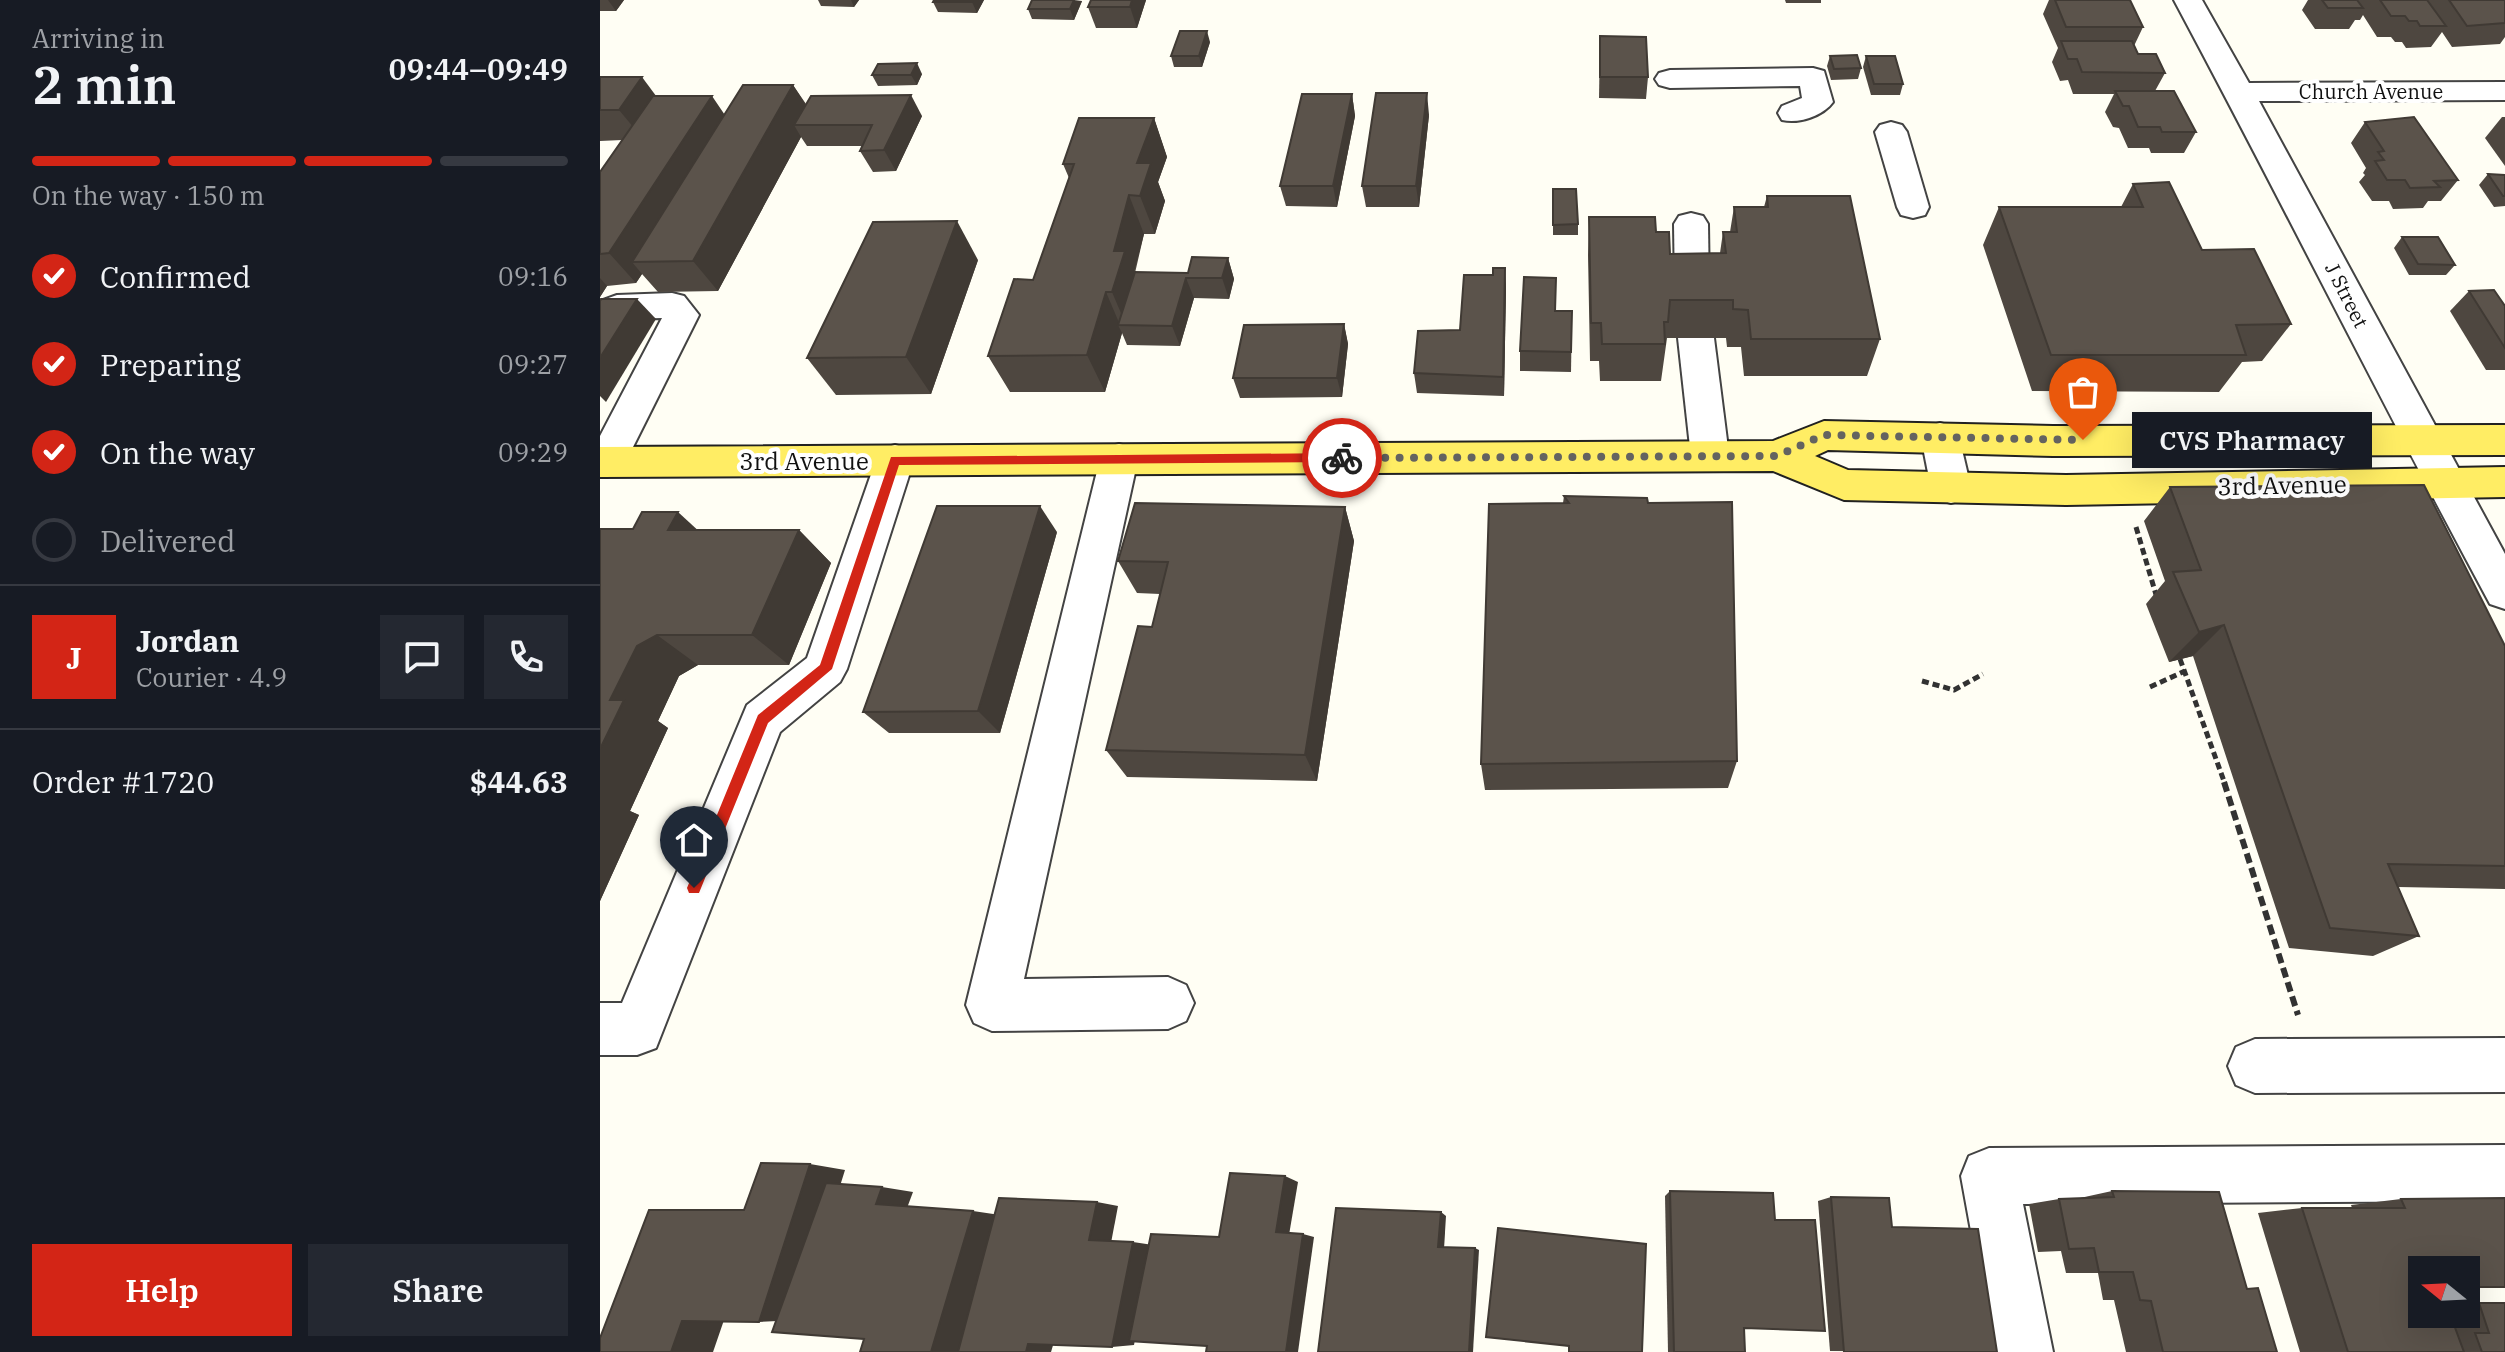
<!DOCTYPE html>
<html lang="en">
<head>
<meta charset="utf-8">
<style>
	body { margin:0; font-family:"IBM Plex Serif",serif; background:#242831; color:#f1f3f6; height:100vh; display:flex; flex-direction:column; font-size:30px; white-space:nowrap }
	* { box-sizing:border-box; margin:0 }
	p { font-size:26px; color:#9ea1a6 }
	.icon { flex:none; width:44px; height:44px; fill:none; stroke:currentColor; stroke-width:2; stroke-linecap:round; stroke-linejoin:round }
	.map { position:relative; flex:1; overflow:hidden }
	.drawer { display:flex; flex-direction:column; background:#171b24; width:600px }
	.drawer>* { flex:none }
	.needle { width:52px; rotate:288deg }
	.buttons { position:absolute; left:1808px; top:1256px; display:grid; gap:16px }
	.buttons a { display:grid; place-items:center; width:72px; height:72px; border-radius:0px; background:#171b24; box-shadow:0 8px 32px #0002; font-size:40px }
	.pin { position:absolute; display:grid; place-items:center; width:68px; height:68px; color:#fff; margin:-82px -34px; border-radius:50% 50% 50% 0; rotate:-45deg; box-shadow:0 0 8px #0007 }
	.pin .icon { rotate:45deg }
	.courier { position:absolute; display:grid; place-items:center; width:80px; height:80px; margin:-40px; border:6px solid #d32516; border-radius:50%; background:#fff; color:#222; box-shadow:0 2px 10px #0007 }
	.bubble { position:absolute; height:56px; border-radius:0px; background:#171b24; box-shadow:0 8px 32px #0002; font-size:26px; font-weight:600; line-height:56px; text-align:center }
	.head em { font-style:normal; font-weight:600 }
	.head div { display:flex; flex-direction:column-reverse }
	.head { display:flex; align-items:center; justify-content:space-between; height:136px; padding:0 32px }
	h1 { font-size:52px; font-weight:600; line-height:60px }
	.bar { display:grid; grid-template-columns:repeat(4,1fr); gap:12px 8px; align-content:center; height:96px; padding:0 32px }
	.bar i { height:10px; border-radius:6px; background:#363941 }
	.bar .active { background:#d32516 }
	.bar p { grid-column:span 4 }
	.line { display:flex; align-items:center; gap:20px; padding:0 32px; border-top:2px solid #363941 }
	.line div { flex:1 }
	.round { display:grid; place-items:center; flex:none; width:84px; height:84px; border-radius:0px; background:#242831 }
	ol { padding:0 32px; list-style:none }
	li { display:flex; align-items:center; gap:24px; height:88px }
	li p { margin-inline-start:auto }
	li .icon { padding:8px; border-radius:50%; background:#d32516; color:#fff; stroke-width:4 }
	li:last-child { color:#9ea1a6 }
	li i { width:44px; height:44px; border:4px solid #363941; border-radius:50% }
	.cta { display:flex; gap:16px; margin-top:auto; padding:16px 32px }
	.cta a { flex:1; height:92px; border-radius:0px; background:#d32516; color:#fff; font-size:32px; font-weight:600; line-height:92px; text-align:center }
	.cta a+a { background:#242831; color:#f1f3f6 }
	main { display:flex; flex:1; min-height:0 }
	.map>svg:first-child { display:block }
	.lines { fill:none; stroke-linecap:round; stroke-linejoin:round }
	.minor-casing { stroke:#434343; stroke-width:4 }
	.major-casing { stroke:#212121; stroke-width:4 }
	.path-far1 { stroke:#323232; stroke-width:5; stroke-dasharray:7 4; stroke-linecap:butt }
	.path { stroke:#323232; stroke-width:6; stroke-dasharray:10 5; stroke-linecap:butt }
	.minor { fill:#fff; fill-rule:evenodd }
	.major { fill:#ffed64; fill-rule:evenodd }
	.wall { fill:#4e4740 }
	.shaded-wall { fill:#403a34 }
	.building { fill:#5b534b; stroke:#403a34; stroke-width:2 }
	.route { fill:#d32516 }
	.done { stroke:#646360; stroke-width:8; stroke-dasharray:0 14.4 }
	.labels { text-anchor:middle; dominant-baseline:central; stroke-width:8; stroke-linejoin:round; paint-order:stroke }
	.far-street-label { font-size:20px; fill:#101010; stroke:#fff }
	.street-label { font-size:24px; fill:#101010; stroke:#fff }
</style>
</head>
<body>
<main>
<section class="drawer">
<div class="head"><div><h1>2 min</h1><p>Arriving in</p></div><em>09:44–09:49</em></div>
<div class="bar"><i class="active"></i><i class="active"></i><i class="active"></i><i></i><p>On the way · 150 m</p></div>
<ol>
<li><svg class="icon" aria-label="check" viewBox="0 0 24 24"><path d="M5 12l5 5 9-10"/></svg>Confirmed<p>09:16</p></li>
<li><svg class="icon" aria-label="check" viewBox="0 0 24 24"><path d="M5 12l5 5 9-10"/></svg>Preparing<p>09:27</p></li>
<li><svg class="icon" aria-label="check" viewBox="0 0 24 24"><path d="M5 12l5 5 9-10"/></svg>On the way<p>09:29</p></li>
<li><i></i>Delivered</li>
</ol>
<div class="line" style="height:144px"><b class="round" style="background:#d32516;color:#fff">J</b><div><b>Jordan</b><p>Courier · 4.9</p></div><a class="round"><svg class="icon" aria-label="chat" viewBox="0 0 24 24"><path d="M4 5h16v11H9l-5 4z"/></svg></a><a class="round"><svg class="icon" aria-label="phone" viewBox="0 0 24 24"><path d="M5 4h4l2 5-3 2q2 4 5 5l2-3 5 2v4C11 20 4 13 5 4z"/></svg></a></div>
<div class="line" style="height:104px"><div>Order #1720</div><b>$44.63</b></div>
<div class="cta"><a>Help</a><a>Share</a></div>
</section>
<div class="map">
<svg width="1905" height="1352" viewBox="0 0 1905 1352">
	<rect width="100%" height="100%" fill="#fffef4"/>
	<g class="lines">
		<!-- minor casing -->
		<g class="minor-casing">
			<g id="minor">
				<path d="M1574 0H1602L1649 83 1905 82V100L1659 101 1905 554V609L1890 604C1782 404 1680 198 1574 0Z"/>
				<path d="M1213 68 1224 71 1233 102C1223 116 1199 124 1182 120L1178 113 1182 106 1202 98 1200 86 1070 88 1059 85 1055 79 1059 73 1070 70Z"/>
				<polygon points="1291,122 1302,125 1307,132 1329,207 1325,215 1313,218 1301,215 1297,207 1275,132 1280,125"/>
				<polygon points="1091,213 1103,216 1108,224 1109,291 1104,299 1092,303 1080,299 1075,291 1074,224 1079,216"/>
				<polygon points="72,293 84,296 99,315 20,473 6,477 0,475 0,436 62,318 24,319 0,329 0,301 17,295"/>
				<polygon points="1096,325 1109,329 1114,338 1129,456 1124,466 1110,471 1096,466 1091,456 1078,338 1083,329"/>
				<polygon points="1340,423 1354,427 1359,437 1371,488 1365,499 1351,503 1337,499 1331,488 1321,437 1326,427"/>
				<polygon points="519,444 533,448 538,459 424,979 568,977 586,985 594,1003 586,1021 568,1029 392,1031 374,1023 366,1005 500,459 505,448"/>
				<polygon points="295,445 309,449 314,460 247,669 240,682 180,732 56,1048 37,1055 0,1055 0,1003 22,1003 147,705 207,658 276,460 281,449"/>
				<polygon points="1905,1038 1905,1092 1655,1093 1636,1085 1628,1066 1636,1047 1655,1039"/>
				<polygon points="1905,1145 1905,1201 1423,1204 1453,1352 1393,1352 1361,1176 1369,1156 1389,1148"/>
			</g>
		</g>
		<!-- major casing -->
		<g class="major-casing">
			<polygon id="major" points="1224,421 1453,426 1905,425 1905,455 1453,456 1228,450 1215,456 1248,470 1466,475 1905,467 1905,497 1466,505 1244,500 1173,471 0,477 0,447 1173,441"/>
		</g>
		<!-- path-far1 -->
		<g class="path-far1">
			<polyline points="1536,527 1557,598"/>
			<polyline points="1580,659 1625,784"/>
			<polyline points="1322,681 1354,690 1383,674"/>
			<polyline points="1550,687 1585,671"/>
		</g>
		<!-- path -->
		<polyline class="path" points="1624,782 1698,1015"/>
		<!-- minor -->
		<use href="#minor" class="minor"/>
		<!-- major -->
		<use href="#major" class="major"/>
	</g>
	<!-- wall -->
	<g class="wall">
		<polygon points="0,0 24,0 16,11 0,11"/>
		<polygon points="218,0 259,0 254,7 221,6"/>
		<polygon points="384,0 377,13 338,12 333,2"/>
		<polygon points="491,0 546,0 537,28 496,28 488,7"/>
		<polygon points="1185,0 1221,0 1221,3 1186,3"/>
		<polygon points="1449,0 1530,0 1543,27 1534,46 1538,54 1565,73 1555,91 1596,132 1584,153 1551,153 1549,148 1528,148 1519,128 1513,127 1505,112 1514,94 1473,94 1468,80 1460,81 1452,62 1458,48 1443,14"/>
		<polygon points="1708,0 1905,0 1905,37 1900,44 1852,47 1842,32 1831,47 1806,48 1802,42 1795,42 1791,37 1777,37 1763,15 1760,20 1755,20 1749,29 1715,29 1702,10"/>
		<polygon points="482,1 474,20 432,19 428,9"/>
		<polygon points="1000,36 1048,77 1046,99 999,98"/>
		<polygon points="610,42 602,67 574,67 571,56"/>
		<polygon points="1230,56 1261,68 1258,79 1231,80 1227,66"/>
		<polygon points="1266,56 1303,84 1300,95 1271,95 1263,67"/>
		<polygon points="322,74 317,85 278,86 272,75"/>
		<polygon points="0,77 56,96 125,115 193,85 206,104 322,116 296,171 273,172 260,151 262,146 207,146 201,137 118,291 58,292 42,274 36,283 7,286 0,297 0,172 22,140 0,141"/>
		<polygon points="752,94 755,116 737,207 686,206 680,186"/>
		<polygon points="829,115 819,207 766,207 762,186"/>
		<polygon points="1902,117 1905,117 1905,166 1885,138"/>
		<polygon points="554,118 567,157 558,182 565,201 555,234 544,234 535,273 588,273 628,258 634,279 629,299 594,298 580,346 527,345 522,333 505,392 410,392 388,356 433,280 469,178 463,164"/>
		<polygon points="1765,122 1858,180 1841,201 1828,201 1823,208 1793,209 1789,201 1772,201 1759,182 1765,175 1763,173 1766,168 1751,143"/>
		<polygon points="1888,174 1905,175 1905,206 1894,207 1879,185"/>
		<polygon points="1533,184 1602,250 1691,324 1662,361 1642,362 1619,392 1432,391 1383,245 1399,207 1521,207"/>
		<polygon points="953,189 978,224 978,235 953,235"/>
		<polygon points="1167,196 1280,339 1267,376 1144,376 1141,347 1127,347 1126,338 1067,338 1061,381 1000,381 999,361 990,361 988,255 989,217 1056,232 1070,254 1120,253 1123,232 1130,232 1134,207 1164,207"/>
		<polygon points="1802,237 1855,265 1846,275 1809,275 1794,248"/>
		<polygon points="378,260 331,394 236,395 207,358"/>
		<polygon points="905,268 906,288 904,396 817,393 814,373 860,330 893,275"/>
		<polygon points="1869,291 1905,306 1905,370 1886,370 1850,311"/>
		<polygon points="956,311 972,311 971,372 920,371 920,351"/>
		<polygon points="744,324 748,344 742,397 640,398 633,378"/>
		<polygon points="1570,487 1905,646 1905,889 1798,887 1819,936 1773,956 1689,948 1593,656 1569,662 1546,604 1565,581 1544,521"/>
		<polygon points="964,496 1048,503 1137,761 1128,788 885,790 881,764 963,503"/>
		<polygon points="745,507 754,541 717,781 527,777 506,750 552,627 560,594 537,593 518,561"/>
		<polygon points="0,529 199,530 231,563 189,665 98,665 79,676 58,721 68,728 30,811 39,815 0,901"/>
		<polygon points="457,532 400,733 289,733 263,712"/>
		<polygon points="1070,1191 1144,1328 1145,1352 1068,1352 1065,1196"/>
		<polygon points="1512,1191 1647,1288 1658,1288 1677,1352 1526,1352 1514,1300 1503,1300 1498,1273 1466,1273 1461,1251 1438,1252 1429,1204 1459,1199 1480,1198"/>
		<polygon points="1231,1197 1292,1227 1397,1352 1230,1351 1218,1201"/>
		<polygon points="1905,1198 1905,1288 1866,1288 1866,1270 1822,1270 1822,1314 1866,1314 1866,1302 1905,1302 1905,1352 1700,1352 1658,1213 1702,1208 1752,1208 1751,1205 1801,1199"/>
	</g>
	<!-- shaded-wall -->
	<g class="shaded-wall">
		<polygon points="8,0 24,0 16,11"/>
		<polygon points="251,0 259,0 254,7"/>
		<polygon points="373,0 384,0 377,13 372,2"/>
		<polygon points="474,0 482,1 474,20 470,9"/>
		<polygon points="532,0 546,0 537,28 530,7"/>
		<polygon points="607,31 610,42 602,67 599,56"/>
		<polygon points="317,63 322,74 317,85 311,75"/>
		<polygon points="42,77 65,108 44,140 19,110"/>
		<polygon points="193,85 213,116 194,125 201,137 118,291 93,261"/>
		<polygon points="827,93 829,115 819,207 816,186"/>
		<polygon points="752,94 755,116 737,207 733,186"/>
		<polygon points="311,95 322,116 296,171 284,150"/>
		<polygon points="112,96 133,127 32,262 42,274 36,283 9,253"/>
		<polygon points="554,118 567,157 558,182 565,201 555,234 540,196 537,163"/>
		<polygon points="529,195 544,234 534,272 541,289 526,325 512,292 514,251"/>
		<polygon points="357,221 378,260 331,394 306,357"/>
		<polygon points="628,258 634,279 629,299 622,278"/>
		<polygon points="905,268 906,288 904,396 903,377"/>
		<polygon points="0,278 7,286 0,297"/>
		<polygon points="586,278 594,298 580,346 572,326"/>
		<polygon points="506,292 520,325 518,325 522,333 505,392 487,355"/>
		<polygon points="37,299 56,319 6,402 0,396 0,358"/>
		<polygon points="744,324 748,344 742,397 737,378"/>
		<polygon points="440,506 457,532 400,733 378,711"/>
		<polygon points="745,507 754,541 717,781 705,755"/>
		<polygon points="78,512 115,546 68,530"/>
		<polygon points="199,530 231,563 189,665 152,635"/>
		<polygon points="1624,625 1593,656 1569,662 1599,632"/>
		<polygon points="57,635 98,665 79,676 58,721 68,728 30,811 39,815 0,901 0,749 10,700 37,646"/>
		<polygon points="210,1164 245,1170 198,1320 159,1322"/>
		<polygon points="685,1176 698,1182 689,1235 676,1232"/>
		<polygon points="282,1187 313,1192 307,1208 276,1204"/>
		<polygon points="497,1202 518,1206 511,1243 489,1240"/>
		<polygon points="373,1211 400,1215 361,1352 331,1352"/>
		<polygon points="841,1212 846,1216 844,1249 838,1247"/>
		<polygon points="703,1234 714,1237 698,1352 686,1352"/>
		<polygon points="533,1242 553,1245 534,1345 512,1347"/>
		<polygon points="875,1248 879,1250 873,1352 869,1352"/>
		<polygon points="124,1320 113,1352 71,1352 82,1321"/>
		<polygon points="454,1342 451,1352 426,1352 428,1344"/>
	</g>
	<!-- building -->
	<g class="building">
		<polygon points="334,0 373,0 372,2 333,2"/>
		<polygon points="432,0 474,0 470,9 428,9"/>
		<polygon points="491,0 532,0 530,7 488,7"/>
		<polygon points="1455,0 1530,0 1543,27 1466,27"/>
		<polygon points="1722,0 1757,0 1763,8 1728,8"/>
		<polygon points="1780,0 1827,0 1846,26 1820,26 1817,21 1809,21 1805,16 1791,16"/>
		<polygon points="1849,0 1905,0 1905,23 1867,26"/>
		<polygon points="580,31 607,31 599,56 571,56"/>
		<polygon points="1000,36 1046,37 1048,77 1000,77"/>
		<polygon points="1461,41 1532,41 1538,54 1556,54 1565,73 1482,72 1477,59 1468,59"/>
		<polygon points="1257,55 1261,68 1234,69 1230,56"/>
		<polygon points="1266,56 1295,56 1303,84 1274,84"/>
		<polygon points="317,63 311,75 272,75 278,64"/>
		<polygon points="0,77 42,77 19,110 0,110"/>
		<polygon points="143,85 193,85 93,261 32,262"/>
		<polygon points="1515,91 1574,91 1596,132 1562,132 1560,127 1538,127 1529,106 1523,106"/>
		<polygon points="776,93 827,93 816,186 762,186"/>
		<polygon points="702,94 752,94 733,186 680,186"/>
		<polygon points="311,95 284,150 260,151 272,125 194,125 211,96"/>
		<polygon points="53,96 112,96 9,253 0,254 0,172"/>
		<polygon points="1814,117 1858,180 1834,181 1840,187 1810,188 1805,180 1787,180 1775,161 1784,160 1778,152 1784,151 1765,122"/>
		<polygon points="479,118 554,118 537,163 551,163 540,196 529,195 514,251 525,251 512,292 506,292 487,355 388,356 414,279 433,280 474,164 463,164"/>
		<polygon points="1888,174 1905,175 1905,196 1903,196"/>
		<polygon points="1569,182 1602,250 1654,249 1691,324 1636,325 1646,355 1451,355 1399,207 1543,207 1533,184"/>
		<polygon points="953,189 976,189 978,224 953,225"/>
		<polygon points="1167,196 1250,196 1280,339 1151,339 1148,310 1133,309 1133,300 1070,300 1068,322 1064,322 1065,344 1002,344 1001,323 991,323 989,217 1055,217 1056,232 1069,232 1070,254 1126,253 1123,232 1137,232 1134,207 1168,207"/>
		<polygon points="357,221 306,357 207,358 273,222"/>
		<polygon points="1802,237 1838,237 1855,265 1818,264"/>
		<polygon points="592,257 628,258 622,278 586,278 572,326 518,325 535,272 588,273"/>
		<polygon points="893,268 905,268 903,377 814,373 818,331 860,330 864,275 893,275"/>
		<polygon points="924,277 956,278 955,311 972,311 971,352 920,351"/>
		<polygon points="1894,290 1905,306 1905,348 1869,291"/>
		<polygon points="1,299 37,299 0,358 0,301"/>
		<polygon points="744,324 737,378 633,378 644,325"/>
		<polygon points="1824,485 1905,646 1905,866 1788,864 1819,936 1730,928 1624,625 1599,632 1573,572 1601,570 1570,487"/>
		<polygon points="964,496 1047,498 1048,503 1132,502 1137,761 881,764 889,504 969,503"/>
		<polygon points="535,503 745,507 705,755 506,750 538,626 552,627 568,562 518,561"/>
		<polygon points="337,506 440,506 378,711 263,712"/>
		<polygon points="42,512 78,512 68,530 199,530 152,635 57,635 37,646 10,700 24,700 0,749 0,529 33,529"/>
		<polygon points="161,1163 210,1164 159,1322 82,1321 71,1352 0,1352 0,1338 49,1210 144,1210"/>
		<polygon points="630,1173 685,1176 676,1232 703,1234 686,1352 606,1352 607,1346 529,1341 551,1234 619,1237"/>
		<polygon points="226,1183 282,1187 276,1204 373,1211 331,1352 260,1352 264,1339 172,1332"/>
		<polygon points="1070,1191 1173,1193 1175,1220 1215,1220 1225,1331 1144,1328 1145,1352 1074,1352"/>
		<polygon points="1512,1191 1619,1192 1647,1289 1658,1288 1677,1352 1563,1352 1551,1301 1540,1300 1533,1272 1499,1272 1494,1248 1469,1249 1459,1199 1514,1197"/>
		<polygon points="1231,1197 1289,1198 1292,1227 1378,1229 1397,1352 1244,1352"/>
		<polygon points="399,1198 497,1202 489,1240 533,1242 512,1347 428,1344 426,1352 358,1352"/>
		<polygon points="1905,1198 1905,1287 1866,1287 1866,1270 1822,1270 1822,1314 1850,1314 1864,1352 1748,1352 1702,1208 1805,1208 1801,1199"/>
		<polygon points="736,1208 841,1212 838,1247 875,1248 869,1352 718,1352"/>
		<polygon points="898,1228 1046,1244 1042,1352 969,1352 969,1346 886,1337"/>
		<polygon points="1879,1303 1905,1303 1905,1352 1882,1352 1875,1333 1889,1333"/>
	</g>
	<!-- route -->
	<polygon class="route" points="742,453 747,458 742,462 299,465 232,669 168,723 99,893 89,893 87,888 158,715 220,665 291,457"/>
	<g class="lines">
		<!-- done -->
		<polyline class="done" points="742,458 1177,456 1224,435 1483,440"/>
	</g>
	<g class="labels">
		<!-- far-street labels -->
		<g class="far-street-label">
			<text x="1771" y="91">Church Avenue</text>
			<text transform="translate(1747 295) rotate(63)">J Street</text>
		</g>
		<!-- street labels -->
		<g class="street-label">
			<text x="204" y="461">3rd Avenue</text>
			<text transform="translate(1682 485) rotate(-1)">3rd Avenue</text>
		</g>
	</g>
</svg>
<div class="buttons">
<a><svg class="needle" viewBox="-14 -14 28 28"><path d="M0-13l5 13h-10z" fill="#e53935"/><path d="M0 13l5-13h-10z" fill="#9ea1a6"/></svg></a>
</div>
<div class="pin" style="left:1483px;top:440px;background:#ea580c"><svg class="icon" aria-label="bag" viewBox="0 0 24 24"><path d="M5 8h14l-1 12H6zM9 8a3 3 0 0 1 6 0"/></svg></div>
<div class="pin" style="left:94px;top:888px;background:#1f2937"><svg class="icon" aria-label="home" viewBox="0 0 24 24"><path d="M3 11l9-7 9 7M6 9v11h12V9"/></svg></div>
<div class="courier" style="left:742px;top:458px"><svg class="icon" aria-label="bike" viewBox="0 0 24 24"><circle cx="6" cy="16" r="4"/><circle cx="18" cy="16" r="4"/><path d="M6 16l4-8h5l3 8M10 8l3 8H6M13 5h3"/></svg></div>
<div class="bubble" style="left:1532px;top:412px;width:240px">CVS Pharmacy</div>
</div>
</main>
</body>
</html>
